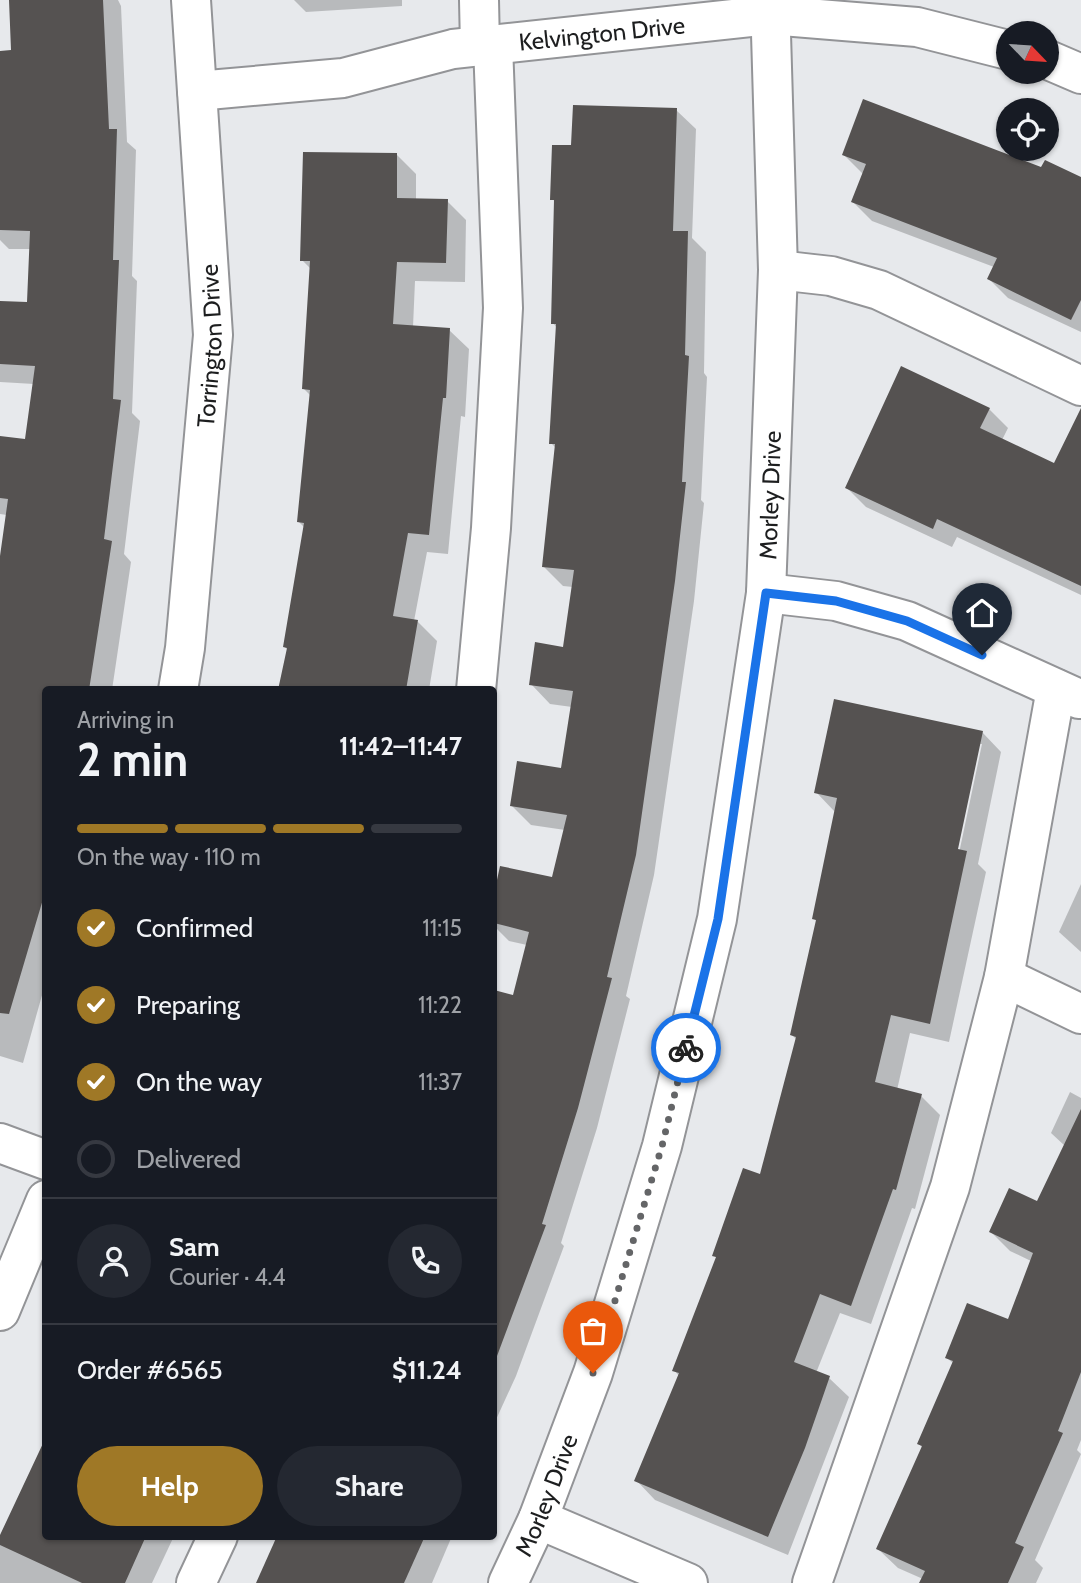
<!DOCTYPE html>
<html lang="en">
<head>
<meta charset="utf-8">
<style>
	body { margin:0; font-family:Cabin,sans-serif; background:#242831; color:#f1f3f6; height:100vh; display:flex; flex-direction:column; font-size:26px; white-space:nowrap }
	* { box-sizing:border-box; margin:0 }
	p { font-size:23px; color:#9ea1a6 }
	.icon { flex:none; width:38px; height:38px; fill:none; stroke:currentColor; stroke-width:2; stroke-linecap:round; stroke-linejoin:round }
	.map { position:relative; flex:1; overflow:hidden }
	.drawer { position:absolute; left:42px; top:686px; width:455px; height:854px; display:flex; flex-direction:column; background:#171b24; border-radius:7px; box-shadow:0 2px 5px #0004 }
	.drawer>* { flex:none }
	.needle { width:46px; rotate:115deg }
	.controls { position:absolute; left:996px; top:21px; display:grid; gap:14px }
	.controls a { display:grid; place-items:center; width:63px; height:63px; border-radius:50%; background:#171b24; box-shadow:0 2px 5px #0004; font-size:35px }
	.pin { position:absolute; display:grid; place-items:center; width:60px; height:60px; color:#fff; margin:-72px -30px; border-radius:50% 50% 50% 0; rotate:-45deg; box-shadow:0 0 7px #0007 }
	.pin .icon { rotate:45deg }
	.courier { position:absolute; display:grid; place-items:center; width:70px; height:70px; margin:-35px; border:5px solid #1a73e8; border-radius:50%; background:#fff; color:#222; box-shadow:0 2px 9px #0007 }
	.summary em { font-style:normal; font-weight:700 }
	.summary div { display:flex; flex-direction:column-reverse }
	.summary { display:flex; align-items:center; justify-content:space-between; height:119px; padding:0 35px }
	h1 { font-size:46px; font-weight:700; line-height:52px }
	.bar { display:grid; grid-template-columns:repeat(4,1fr); gap:10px 7px; align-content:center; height:84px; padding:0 35px }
	.bar i { height:9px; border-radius:5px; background:#363941 }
	.bar .on { background:#9f7826 }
	.bar p { grid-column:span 4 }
	.line { display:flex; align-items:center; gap:18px; padding:0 35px; border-top:2px solid #363941 }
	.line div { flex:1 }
	.round { display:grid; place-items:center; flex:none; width:74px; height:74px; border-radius:37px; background:#242831 }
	ol { padding:0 35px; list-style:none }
	li { display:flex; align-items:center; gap:21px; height:77px }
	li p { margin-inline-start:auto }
	li .icon { padding:7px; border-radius:50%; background:#9f7826; color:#fff; stroke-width:4 }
	li:last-child { color:#9ea1a6 }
	li i { width:38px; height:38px; border:4px solid #363941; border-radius:50% }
	.cta { display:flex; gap:14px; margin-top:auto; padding:14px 35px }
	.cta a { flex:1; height:80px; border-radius:42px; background:#9f7826; color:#fff; font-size:28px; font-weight:700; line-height:80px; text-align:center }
	.cta a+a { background:#242831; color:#f1f3f6 }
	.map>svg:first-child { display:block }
	.shadow { fill:#0003; fill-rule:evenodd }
	.building { fill:#555251 }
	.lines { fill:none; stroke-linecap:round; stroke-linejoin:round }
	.minor-casing { stroke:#939497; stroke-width:42 }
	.minor { stroke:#fff; stroke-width:38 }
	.done { stroke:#646567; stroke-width:7; stroke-dasharray:0 12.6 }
	.route { stroke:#1a73e8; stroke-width:9 }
	.labels { text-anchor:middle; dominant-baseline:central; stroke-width:7; stroke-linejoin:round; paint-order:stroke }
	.street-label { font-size:24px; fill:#1d1e1f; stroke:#fff }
</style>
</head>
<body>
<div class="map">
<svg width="1081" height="1583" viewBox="0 0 1081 1583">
	<rect width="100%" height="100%" fill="#e7e9ec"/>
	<!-- shadow -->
	<g class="shadow">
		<polygon points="11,0 118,0 121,6 127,142 136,150 132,276 137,281 132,413 140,421 124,554 131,562 112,690 46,690 46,981 23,1063 0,1056 0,568 7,515 0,514 0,438 27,441 34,384 0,382 0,303 29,304 31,249 9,249 0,240 0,53 13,52"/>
		<polygon points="294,0 402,0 402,6 306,12"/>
		<polygon points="676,110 696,129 692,238 706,252 704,373 707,377 701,500 704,503 694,601 654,875 626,996 630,999 597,1128 561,1243 564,1246 516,1376 494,1424 494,992 514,997 527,945 509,941 494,926 494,902 501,868 553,879 565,830 531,825 512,806 563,770 572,707 550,704 531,684 565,649 573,587 563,586 544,567 556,448 551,443 557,328 553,323 556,202 552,199 573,147"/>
		<polygon points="397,155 416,174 416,200 447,201 466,220 465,282 415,281 413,327 449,330 469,349 465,417 461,416 448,554 427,552 414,621 418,622 437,641 429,690 279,690 288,650 285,647 305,528 299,522 311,396 303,388 311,269 302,260"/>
		<polygon points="844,155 1042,169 1081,180 1081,332 1008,298 989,279 994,267 872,221 853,202 864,175"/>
		<polygon points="989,409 1008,428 1002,440 1055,465 1081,445 1081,595 957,537 952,547 866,507 847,488"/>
		<path d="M982 732 1001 752 978 864 986 872 949 1042 910 1033 897 1090 921 1096 940 1115 915 1209 912 1208 871 1324 840 1313 816 1373 829 1378 849 1397 788 1555 655 1500 636 1480 679 1376 674 1370 718 1259 714 1255 761 1177 797 1040 792 1035 817 922 814 918 835 812 816 792ZM978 744H982L958 858 954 857Z"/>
		<polygon points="1081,884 1081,952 1059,932"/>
		<polygon points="1070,1092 1081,1098 1081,1440 1077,1450 1081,1454 1035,1560 1043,1568 1036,1583 921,1583 923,1579 898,1568 878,1549 923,1448 919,1444 954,1364 947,1358 1009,1321 1031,1261 1010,1251 991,1232 1037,1203 1065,1146 1051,1133"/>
		<polygon points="46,1536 174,1536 152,1583 0,1583 0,1541"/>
		<polygon points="279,1536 452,1536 432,1583 258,1583"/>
	</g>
	<!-- building -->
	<g class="building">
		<polygon points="9,0 103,0 109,129 117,129 113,260 119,260 113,399 121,400 104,539 112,541 89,690 46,690 46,889 9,1014 0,1013 0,556 8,499 0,498 0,436 25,439 35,366 0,364 0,301 27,302 30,231 0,230 0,51 11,50"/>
		<polygon points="863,99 1041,167 1045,160 1081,177 1081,300 1071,320 987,279 997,258 851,202 866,164 842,155"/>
		<polygon points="573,105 677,108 673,231 688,231 685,355 689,356 682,482 686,482 675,581 636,855 607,977 612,978 578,1108 542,1224 546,1225 497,1356 494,1355 494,990 513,995 529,932 494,923 494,894 500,866 552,877 567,815 510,806 517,761 561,768 573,691 529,685 535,642 563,647 574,570 542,567 555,444 549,444 556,324 551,324 554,200 550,200 552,145 571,145"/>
		<polygon points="303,152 397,153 397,198 448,199 446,263 397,262 393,324 450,328 446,398 443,398 429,535 408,533 393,616 418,620 406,690 278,690 287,648 283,647 304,523 297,522 310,390 302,389 310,261 300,261"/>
		<polygon points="901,366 990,408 980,428 1054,463 1081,408 1081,586 937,519 933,529 845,488"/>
		<polygon points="834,699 983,731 958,849 967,851 930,1024 891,1015 875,1082 922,1094 896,1190 893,1189 851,1306 820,1294 794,1362 830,1376 805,1448 768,1537 634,1481 679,1373 672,1371 716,1257 712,1256 743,1168 760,1174 796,1037 790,1035 816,920 812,919 837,798 814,793"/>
		<polygon points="1081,1109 1081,1372 1058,1431 1063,1433 1015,1543 1024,1547 1008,1583 919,1583 925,1571 876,1549 922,1446 917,1444 953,1361 945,1358 967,1303 1008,1319 1033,1253 989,1232 1009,1188 1037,1201"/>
		<polygon points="46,1437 46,1536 146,1536 125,1583 82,1583 0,1545 0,1535"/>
		<polygon points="277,1536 425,1536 404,1583 256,1583"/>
	</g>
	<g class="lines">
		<!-- minor casing -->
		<g class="minor-casing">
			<g id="minor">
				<polyline points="479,0 480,47"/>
				<polyline points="1046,59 1081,74"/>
				<path id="s1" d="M197 91 343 78 453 49 770 15 917 27 1008 50"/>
				<polyline points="778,270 831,276 879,290 1081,386"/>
				<polyline points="766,593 836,601 907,621 1079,699"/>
				<path id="s2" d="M178 690 185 648 213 335 191 0"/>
				<polyline points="476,690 491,528 503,308 493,45"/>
				<polyline points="1004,977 1081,1014"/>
				<polyline points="0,1143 46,1160"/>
				<polyline points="0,1311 46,1200"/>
				<polyline points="538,1519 688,1583"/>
				<polyline points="196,1583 218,1536"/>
				<path id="s3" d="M508 1583 538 1519 593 1373 662 1146 717 919 766 593 778 270 770 0"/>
				<polyline points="812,1583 950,1187 1004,977 1056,689"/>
			</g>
		</g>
		<!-- minor -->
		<use href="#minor" class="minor"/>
	</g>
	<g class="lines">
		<!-- done -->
		<polyline class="done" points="593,1373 662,1146 686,1048"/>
		<!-- route -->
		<polyline class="route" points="686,1048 718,919 766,593 836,601 907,621 982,655"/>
	</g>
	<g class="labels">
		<!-- street labels -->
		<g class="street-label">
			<text stroke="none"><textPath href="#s1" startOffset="410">Kelvington Drive</textPath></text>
			<text stroke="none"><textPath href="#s2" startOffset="346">Torrington Drive</textPath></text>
			<text stroke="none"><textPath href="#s3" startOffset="1125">Morley Drive</textPath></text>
			<text stroke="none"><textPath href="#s3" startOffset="96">Morley Drive</textPath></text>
		</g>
	</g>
</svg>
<div class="controls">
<a><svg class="needle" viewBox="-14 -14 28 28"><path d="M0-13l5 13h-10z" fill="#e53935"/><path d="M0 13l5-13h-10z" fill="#9ea1a6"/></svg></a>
<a><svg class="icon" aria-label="locate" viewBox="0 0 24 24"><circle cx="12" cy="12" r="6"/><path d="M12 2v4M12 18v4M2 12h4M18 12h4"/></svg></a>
</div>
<div class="pin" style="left:593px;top:1373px;background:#ea580c"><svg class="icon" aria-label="bag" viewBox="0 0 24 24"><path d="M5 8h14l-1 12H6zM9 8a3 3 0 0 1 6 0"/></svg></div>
<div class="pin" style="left:982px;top:655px;background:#1f2937"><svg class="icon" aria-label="home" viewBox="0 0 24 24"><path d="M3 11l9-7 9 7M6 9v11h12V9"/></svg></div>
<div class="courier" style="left:686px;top:1048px"><svg class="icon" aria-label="bike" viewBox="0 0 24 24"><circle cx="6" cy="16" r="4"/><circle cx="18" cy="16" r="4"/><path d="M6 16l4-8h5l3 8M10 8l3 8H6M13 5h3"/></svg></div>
<section class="drawer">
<div class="summary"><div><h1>2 min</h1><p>Arriving in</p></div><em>11:42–11:47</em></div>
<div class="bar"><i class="on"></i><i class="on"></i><i class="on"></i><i></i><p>On the way · 110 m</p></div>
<ol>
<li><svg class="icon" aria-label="check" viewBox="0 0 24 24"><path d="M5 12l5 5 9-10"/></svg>Confirmed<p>11:15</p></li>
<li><svg class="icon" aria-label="check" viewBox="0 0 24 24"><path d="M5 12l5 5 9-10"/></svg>Preparing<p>11:22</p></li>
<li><svg class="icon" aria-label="check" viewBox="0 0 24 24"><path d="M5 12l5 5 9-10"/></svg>On the way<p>11:37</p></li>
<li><i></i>Delivered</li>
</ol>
<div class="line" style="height:126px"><a class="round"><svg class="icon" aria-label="person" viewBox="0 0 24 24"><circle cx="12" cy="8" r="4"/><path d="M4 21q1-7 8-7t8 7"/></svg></a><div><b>Sam</b><p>Courier · 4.4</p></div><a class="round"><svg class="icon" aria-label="phone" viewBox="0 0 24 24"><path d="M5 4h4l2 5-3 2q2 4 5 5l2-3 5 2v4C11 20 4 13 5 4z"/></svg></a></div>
<div class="line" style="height:91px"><div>Order #6565</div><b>$11.24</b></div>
<div class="cta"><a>Help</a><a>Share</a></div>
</section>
</div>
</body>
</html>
